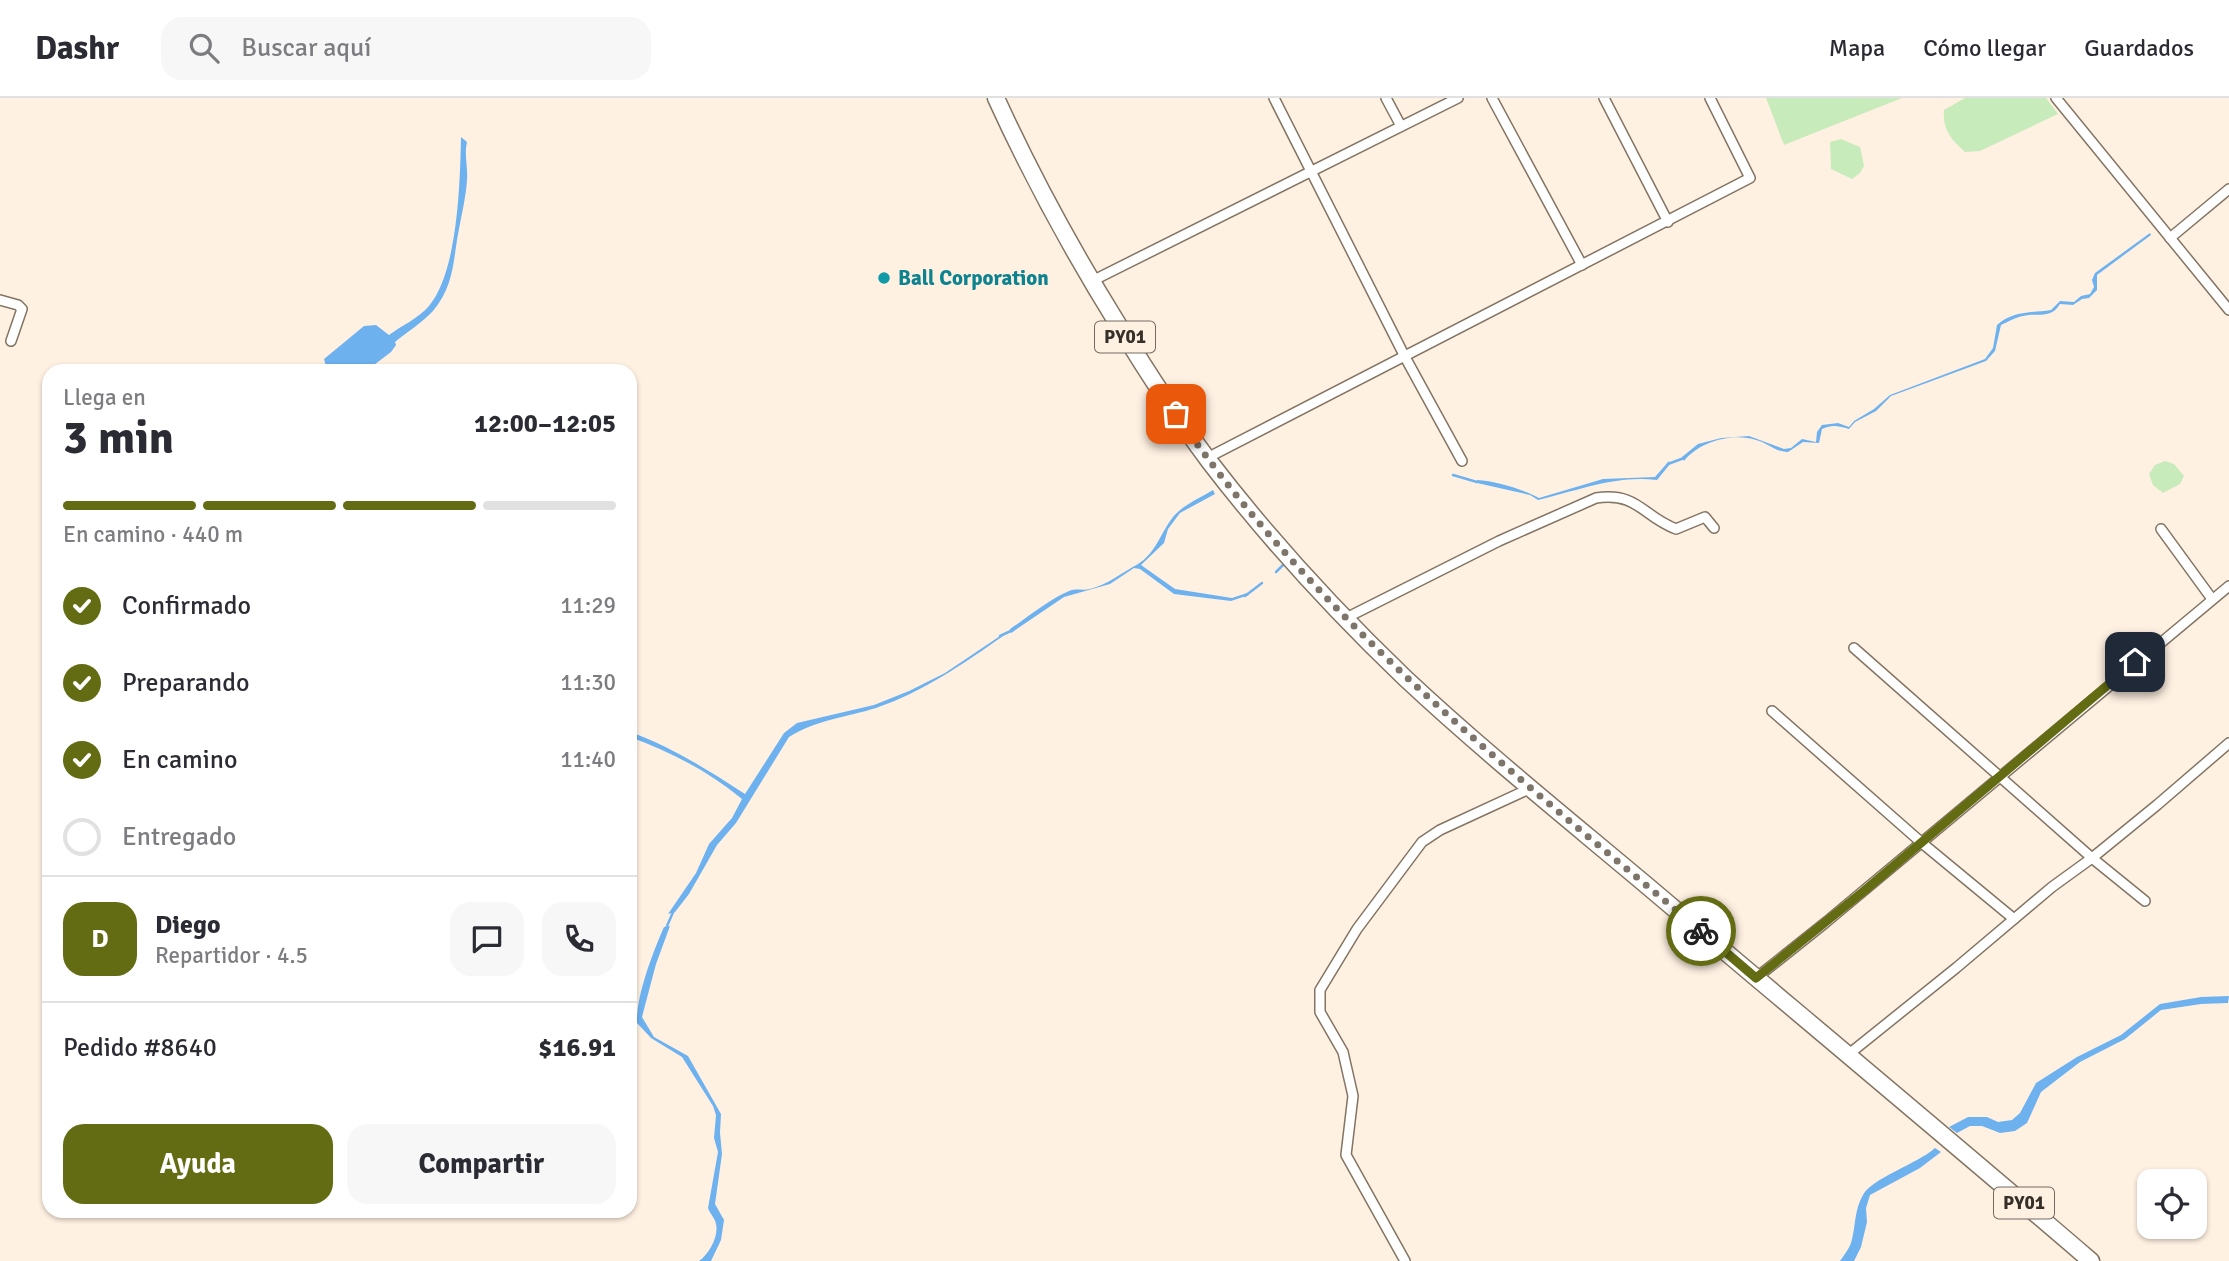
<!DOCTYPE html>
<html lang="es">
<head>
<meta charset="utf-8">
<style>
	body { margin:0; font-family:Signika,sans-serif; background:#f7f7f7; color:#2b2b33; height:100vh; display:flex; flex-direction:column; font-size:26px; white-space:nowrap }
	* { box-sizing:border-box; margin:0 }
	p { font-size:23px; color:#7c7c81 }
	.icon { flex:none; width:38px; height:38px; fill:none; stroke:currentColor; stroke-width:2; stroke-linecap:round; stroke-linejoin:round }
	.map { position:relative; flex:1; overflow:hidden }
	.sheet { position:absolute; left:42px; top:266px; width:595px; height:854px; display:flex; flex-direction:column; background:#fff; border-radius:21px; box-shadow:0 2px 5px #0004 }
	.sheet>* { flex:none }
	.controls { position:absolute; left:2137px; top:1071px; display:grid; gap:14px }
	.controls a { display:grid; place-items:center; width:70px; height:70px; border-radius:14px; background:#fff; box-shadow:0 2px 5px #0004; font-size:35px }
	.pin { position:absolute; display:grid; place-items:center; width:60px; height:60px; color:#fff; margin:-30px; border-radius:14px; box-shadow:0 4px 10px #0006 }
	.courier { position:absolute; display:grid; place-items:center; width:70px; height:70px; margin:-35px; border:5px solid #636c12; border-radius:50%; background:#fff; color:#222; box-shadow:0 2px 9px #0007 }
	.overview em { font-style:normal; font-weight:800 }
	.overview div { display:flex; flex-direction:column-reverse }
	.overview { display:flex; align-items:center; justify-content:space-between; height:119px; padding:0 21px }
	h1 { font-size:46px; font-weight:800; line-height:52px }
	.bar { display:grid; grid-template-columns:repeat(4,1fr); gap:10px 7px; align-content:center; height:84px; padding:0 21px }
	.bar i { height:9px; border-radius:5px; background:#e1e1e2 }
	.bar .selected { background:#636c12 }
	.bar p { grid-column:span 4 }
	.line { display:flex; align-items:center; gap:18px; padding:0 21px; border-top:2px solid #e1e1e2 }
	.line div { flex:1 }
	.round { display:grid; place-items:center; flex:none; width:74px; height:74px; border-radius:21px; background:#f7f7f7 }
	ol { padding:0 21px; list-style:none }
	li { display:flex; align-items:center; gap:21px; height:77px }
	li p { margin-inline-start:auto }
	li .icon { padding:7px; border-radius:50%; background:#636c12; color:#fff; stroke-width:4 }
	li:last-child { color:#7c7c81 }
	li i { width:38px; height:38px; border:4px solid #e1e1e2; border-radius:50% }
	.primary-button { display:flex; gap:14px; margin-top:auto; padding:14px 21px }
	.primary-button a { flex:1; height:80px; border-radius:21px; background:#636c12; color:#fff; font-size:28px; font-weight:800; line-height:80px; text-align:center }
	.primary-button a+a { background:#f7f7f7; color:#2b2b33 }
	header { display:flex; align-items:center; gap:42px; box-sizing:border-box; height:98px; padding:0 35px; background:#fff; border-bottom:2px solid #e1e1e2 }
	header strong { font-size:33px }
	nav { display:flex; gap:38px; margin-inline-start:auto; font-size:24px }
	.search { width:490px; height:63px; background:#f7f7f7; display:flex; align-items:center; gap:18px; box-sizing:border-box; padding:0 24px; border-radius:21px; color:#7c7c81; font-size:26px }
	.map>svg:first-child { display:block }
	.green { fill:#c8ebbc }
	.water { fill:#6eb1ef }
	.lines { fill:none; stroke-linecap:round; stroke-linejoin:round }
	.stream { stroke:#6eb1ef; stroke-width:2.5 }
	.street-casing { stroke:#837463; stroke-width:12 }
	.highway-casing { stroke:#837463; stroke-width:19 }
	.street { stroke:#fff; stroke-width:9 }
	.highway { stroke:#fff; stroke-width:16 }
	.done { stroke:#7d746a; stroke-width:7; stroke-dasharray:0 12.6 }
	.route { stroke:#636c12; stroke-width:9 }
	.culture-dot { fill:#0f9aa8; stroke:#fff1e2; stroke-width:2.5 }
	.labels { text-anchor:middle; dominant-baseline:central; stroke-width:7; stroke-linejoin:round; paint-order:stroke }
	.shield { fill:#fff1e2; stroke:#736a60; stroke-width:2 }
	.shield-label { font-size:19px; font-weight:bold; fill:#373029 }
	.culture-label { font-size:21px; font-weight:bold; fill:#0d838f; stroke:#fff1e2; text-anchor:start }
</style>
</head>
<body>
<header>
<strong>Dashr</strong>
<div class="search"><svg class="icon" aria-label="search" viewBox="0 0 24 24"><circle cx="10" cy="10" r="6"/><path d="M15 15l6 6"/></svg>Buscar aquí</div>
<nav><a>Mapa</a><a>Cómo llegar</a><a>Guardados</a></nav>
</header>
<div class="map">
<svg width="2229" height="1163" viewBox="0 0 2229 1163">
	<rect width="100%" height="100%" fill="#fff1e2"/>
	<!-- green -->
	<g class="green">
		<polygon points="1766,0 1902,0 1784,47"/>
		<path d="M1965 0H2046L2058 16 1980 53 1965 54C1951 42 1942 31 1944 12Z"/>
		<polygon points="1841,41 1860,49 1864,68 1860,75 1852,81 1831,71 1830,44"/>
		<polygon points="2165,363 2174,366 2184,378 2180,386 2163,395 2153,387 2149,376 2155,367"/>
	</g>
	<!-- water -->
	<g class="water">
		<path d="M461 39 467 44C464 57 468 69 467 82 466 98 462 115 459 131 453 160 455 187 433 213 423 224 407 234 395 244L396 247 391 254 366 273H327L324 261 364 228 376 227 389 237C401 228 419 220 429 208 458 173 460 85 461 39Z"/>
		<path d="M2150 135 2151 137 2097 177V192L2089 200 2082 201 2073 207 2060 206C2050 222 2039 214 2023 218 2016 219 2008 224 2001 227L1995 253 1986 263 1891 298 1876 313 1855 324 1849 331C1839 328 1832 326 1822 331L1819 345 1803 344 1788 354C1775 354 1768 345 1756 342 1732 334 1699 344 1684 363L1682 359 1698 346 1721 340 1749 338 1784 351 1791 350 1802 341 1816 344 1817 334 1822 327 1838 325 1849 329 1854 323 1874 311 1890 297 1985 261 1993 250 1997 227C2013 213 2031 215 2051 212L2060 203 2074 204 2081 198 2090 196 2094 189 2092 182 2095 175Z"/>
		<path d="M1669 363 1670 366 1657 382C1615 377 1577 393 1538 402L1530 397 1477 385V382C1496 383 1522 391 1539 400L1603 381 1655 379Z"/>
		<path d="M1213 392 1215 396 1180 415 1168 431 1164 445 1141 467 1175 491 1232 500 1247 495 1249 497 1231 503 1174 496 1140 471 1134 470 1110 486 1064 499 1011 535 1010 531C1028 519 1048 502 1069 493 1076 490 1083 493 1090 491 1107 487 1123 474 1138 466 1156 455 1161 434 1173 419 1183 407 1200 400 1213 392Z"/>
		<path d="M1003 536V538C963 566 923 594 876 610 847 619 816 622 789 639L736 725 717 747 689 796 675 814 668 816 696 775 709 746 732 720 742 701C708 673 671 654 630 639V634C672 649 708 672 745 696L784 635 797 625 874 607 909 593 945 575Z"/>
		<path d="M670 828 656 866 642 919 654 939 688 958 721 1016 720 1035 722 1056 715 1106 724 1122 721 1142 711 1163H699C709 1156 719 1138 716 1126 715 1120 710 1116 708 1110L718 1054 714 1040 716 1017 713 1008 682 959 651 940 637 925C636 898 653 854 664 829Z"/>
		<polygon points="2229,898 2228,905 2201,906 2161,912 2125,941 2080,964 2041,994 2027,1025 2015,1033 2000,1035 1982,1028 1970,1028 1957,1035 1949,1029 1968,1019 1987,1019 1998,1024 2012,1022 2020,1015 2036,985 2077,959 2121,937 2160,906 2201,899"/>
		<path d="M1935 1050 1941 1054 1920 1070 1870 1097 1866 1110 1867 1124 1861 1149 1854 1163H1840C1844 1157 1849 1151 1851 1145 1856 1128 1854 1112 1863 1097 1872 1080 1917 1066 1935 1050Z"/>
	</g>
	<g class="lines">
		<!-- stream -->
		<g class="stream">
			<polyline points="1668,366 1684,360"/>
			<polyline points="1453,377 1477,384"/>
			<polyline points="1276,474 1286,464"/>
			<polyline points="1245,498 1262,485"/>
			<polyline points="1000,538 1013,532"/>
			<polyline points="667,828 674,812"/>
		</g>
		<!-- street casing -->
		<g class="street-casing">
			<g id="street">
				<polyline points="1274,0 1405,259 1462,363"/>
				<polyline points="1386,0 1401,28"/>
				<polyline points="1492,0 1582,167"/>
				<polyline points="1604,0 1668,124"/>
				<polyline points="2056,0 2229,212"/>
				<polyline points="2170,140 2229,91"/>
				<polyline points="1090,184 1458,0"/>
				<polyline points="0,202 18,207 22,211 11,243"/>
				<polyline points="1207,360 1750,80 1710,0"/>
				<polyline points="2161,431 2212,501"/>
				<path d="M1346 520 1499 443 1596 400C1638 394 1642 418 1676 431L1705 419 1714 430"/>
				<polyline points="1854,550 2092,760 2145,803"/>
				<polyline points="1772,613 1922,745 2014,821"/>
				<polyline points="1756,880 1825,825 2229,488"/>
				<polyline points="1849,956 1956,870 2052,789 2092,760 2157,707 2229,645"/>
				<polyline points="1405,1163 1346,1057 1353,998 1343,954 1320,914 1320,892 1357,831 1422,744 1440,732 1531,690"/>
			</g>
		</g>
		<!-- highway casing -->
		<g class="highway-casing">
			<path id="highway" d="M996 0C1032 79 1073 154 1119 228 1147 274 1177 320 1209 363 1268 440 1335 513 1405 580 1482 652 1564 718 1645 786 1794 912 1943 1036 2091 1163"/>
		</g>
		<!-- street -->
		<use href="#street" class="street"/>
		<!-- highway -->
		<use href="#highway" class="highway"/>
	</g>
	<g class="lines">
		<!-- done -->
		<path class="done" d="M1176 316C1316 521 1513 675 1701 833"/>
		<!-- route -->
		<polyline class="route" points="1701,833 1756,880 1864,793 2135,564"/>
	</g>
	<!-- markers -->
	<circle class="culture-dot" cx="884" cy="180" r="7"/>
	<g class="labels">
		<!-- shield labels -->
		<g class="shield">
			<rect x="1095" y="223.5" width="60" height="31" rx="5"/>
			<rect x="1994" y="1089.5" width="60" height="31" rx="5"/>
		</g>
		<g class="shield-label">
			<text x="1125" y="239">PY01</text>
			<text x="2024" y="1105">PY01</text>
		</g>
		<!-- culture labels -->
		<g class="culture-label">
			<text x="898" y="180">Ball Corporation</text>
		</g>
	</g>
</svg>
<div class="controls">
<a><svg class="icon" aria-label="locate" viewBox="0 0 24 24"><circle cx="12" cy="12" r="6"/><path d="M12 2v4M12 18v4M2 12h4M18 12h4"/></svg></a>
</div>
<div class="pin" style="left:1176px;top:316px;background:#ea580c"><svg class="icon" aria-label="bag" viewBox="0 0 24 24"><path d="M5 8h14l-1 12H6zM9 8a3 3 0 0 1 6 0"/></svg></div>
<div class="pin" style="left:2135px;top:564px;background:#1f2937"><svg class="icon" aria-label="home" viewBox="0 0 24 24"><path d="M3 11l9-7 9 7M6 9v11h12V9"/></svg></div>
<div class="courier" style="left:1701px;top:833px"><svg class="icon" aria-label="bike" viewBox="0 0 24 24"><circle cx="6" cy="16" r="4"/><circle cx="18" cy="16" r="4"/><path d="M6 16l4-8h5l3 8M10 8l3 8H6M13 5h3"/></svg></div>
<section class="sheet">
<div class="overview"><div><h1>3 min</h1><p>Llega en</p></div><em>12:00–12:05</em></div>
<div class="bar"><i class="selected"></i><i class="selected"></i><i class="selected"></i><i></i><p>En camino · 440 m</p></div>
<ol>
<li><svg class="icon" aria-label="check" viewBox="0 0 24 24"><path d="M5 12l5 5 9-10"/></svg>Confirmado<p>11:29</p></li>
<li><svg class="icon" aria-label="check" viewBox="0 0 24 24"><path d="M5 12l5 5 9-10"/></svg>Preparando<p>11:30</p></li>
<li><svg class="icon" aria-label="check" viewBox="0 0 24 24"><path d="M5 12l5 5 9-10"/></svg>En camino<p>11:40</p></li>
<li><i></i>Entregado</li>
</ol>
<div class="line" style="height:126px"><b class="round" style="background:#636c12;color:#fff">D</b><div><b>Diego</b><p>Repartidor · 4.5</p></div><a class="round"><svg class="icon" aria-label="chat" viewBox="0 0 24 24"><path d="M4 5h16v11H9l-5 4z"/></svg></a><a class="round"><svg class="icon" aria-label="phone" viewBox="0 0 24 24"><path d="M5 4h4l2 5-3 2q2 4 5 5l2-3 5 2v4C11 20 4 13 5 4z"/></svg></a></div>
<div class="line" style="height:91px"><div>Pedido #8640</div><b>$16.91</b></div>
<div class="primary-button"><a>Ayuda</a><a>Compartir</a></div>
</section>
</div>
</body>
</html>
